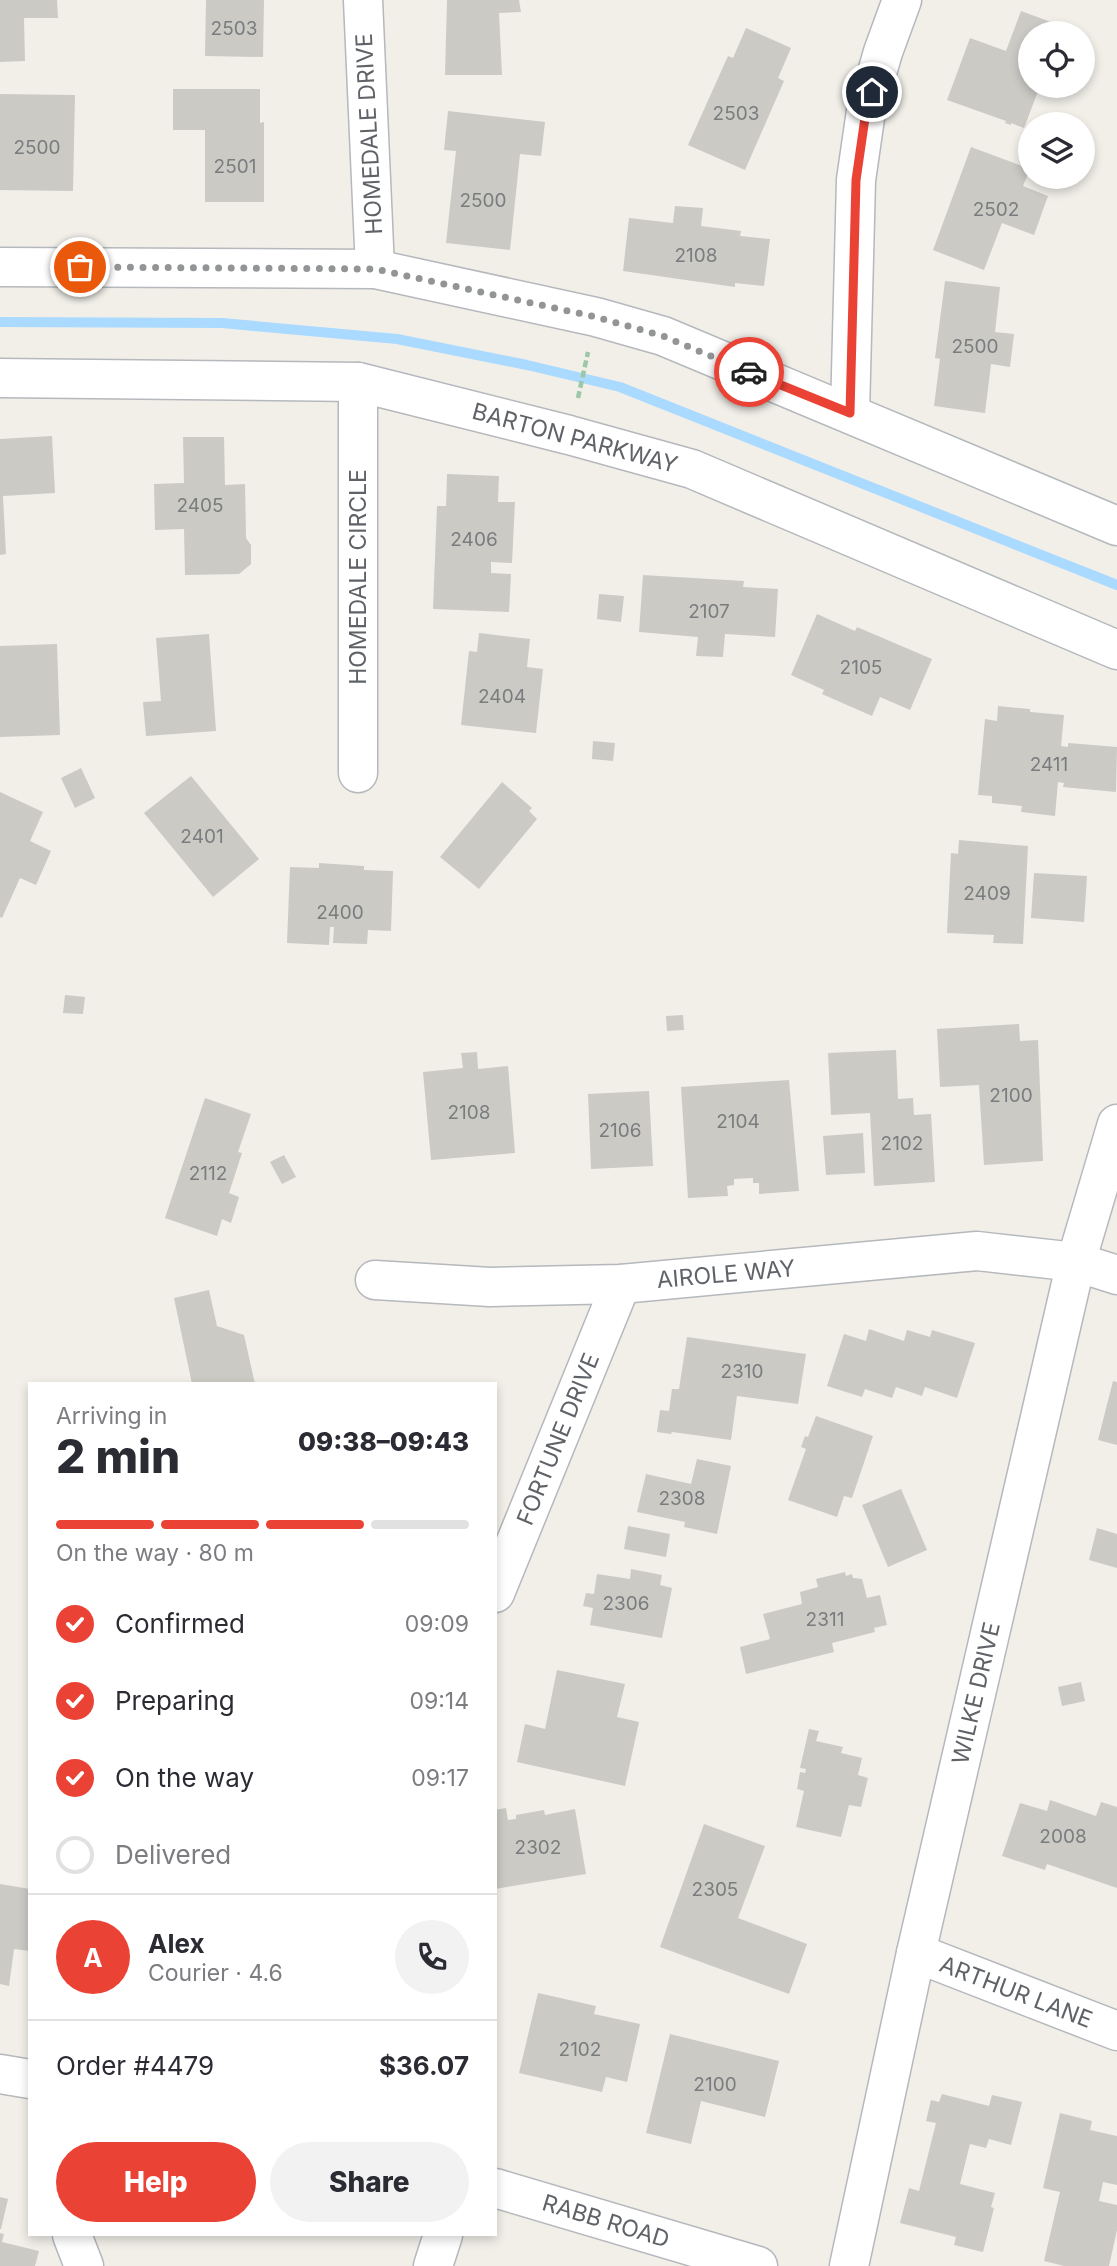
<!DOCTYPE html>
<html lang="en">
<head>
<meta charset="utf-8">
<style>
	body { margin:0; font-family:Inter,sans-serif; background:#f2f2f3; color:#2b2b33; height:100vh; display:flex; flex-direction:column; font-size:26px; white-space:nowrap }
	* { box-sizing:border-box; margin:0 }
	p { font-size:23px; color:#7c7c81 }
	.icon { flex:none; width:38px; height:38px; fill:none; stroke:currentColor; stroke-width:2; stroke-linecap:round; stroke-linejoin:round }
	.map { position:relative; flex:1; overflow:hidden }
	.drawer { position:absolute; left:28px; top:1382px; width:469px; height:854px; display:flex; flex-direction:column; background:#fff; border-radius:0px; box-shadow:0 4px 10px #0003 }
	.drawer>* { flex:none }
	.controls { position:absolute; left:1018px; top:21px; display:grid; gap:14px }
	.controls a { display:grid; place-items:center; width:77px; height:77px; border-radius:50%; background:#fff; box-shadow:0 4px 10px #0003; font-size:35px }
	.pin { position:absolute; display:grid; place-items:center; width:60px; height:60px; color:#fff; margin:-30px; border:4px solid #fff; border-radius:50%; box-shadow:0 2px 7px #0007 }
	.courier { position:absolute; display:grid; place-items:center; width:70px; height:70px; margin:-35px; border:5px solid #ea4335; border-radius:50%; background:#fff; color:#222; box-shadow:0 2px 9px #0007 }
	.headline em { font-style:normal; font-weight:800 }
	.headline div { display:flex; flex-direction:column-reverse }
	.headline { display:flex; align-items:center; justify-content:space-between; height:119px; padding:0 28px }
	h1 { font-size:46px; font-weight:800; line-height:52px }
	.bar { display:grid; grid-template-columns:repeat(4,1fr); gap:10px 7px; align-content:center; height:84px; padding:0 28px }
	.bar i { height:9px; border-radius:5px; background:#e1e1e2 }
	.bar .selected { background:#ea4335 }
	.bar p { grid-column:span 4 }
	.line { display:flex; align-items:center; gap:18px; padding:0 28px; border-top:2px solid #e1e1e2 }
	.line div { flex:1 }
	.round { display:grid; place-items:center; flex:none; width:74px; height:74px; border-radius:37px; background:#f2f2f3 }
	ol { padding:0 28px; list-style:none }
	li { display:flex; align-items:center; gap:21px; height:77px }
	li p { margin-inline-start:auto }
	li .icon { padding:7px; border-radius:50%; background:#ea4335; color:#fff; stroke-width:4 }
	li:last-child { color:#7c7c81 }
	li i { width:38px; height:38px; border:4px solid #e1e1e2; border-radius:50% }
	.button { display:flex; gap:14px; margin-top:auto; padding:14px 28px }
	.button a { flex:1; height:80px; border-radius:42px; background:#ea4335; color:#fff; font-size:28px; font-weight:800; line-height:80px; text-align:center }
	.button a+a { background:#f2f2f3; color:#2b2b33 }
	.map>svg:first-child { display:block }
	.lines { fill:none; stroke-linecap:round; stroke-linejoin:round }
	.stream { stroke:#aadaff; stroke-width:10 }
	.building { fill:#cccac5 }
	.minor-casing { stroke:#b5b8bc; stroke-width:41 }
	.path { stroke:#9cc7a9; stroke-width:4.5; stroke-dasharray:7 3.5; stroke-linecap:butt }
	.minor { stroke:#fff; stroke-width:38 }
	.done { stroke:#929495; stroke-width:7; stroke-dasharray:0 12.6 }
	.route { stroke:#ea4335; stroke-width:9 }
	.labels { text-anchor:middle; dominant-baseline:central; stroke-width:5; stroke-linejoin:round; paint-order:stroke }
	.number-label { font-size:19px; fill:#7a7d7f }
	.street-label { font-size:23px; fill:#5f6368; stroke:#fff }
</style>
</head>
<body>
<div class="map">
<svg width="1117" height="2266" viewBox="0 0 1117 2266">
	<rect width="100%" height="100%" fill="#f1efe8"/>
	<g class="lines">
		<!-- stream -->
		<polyline class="stream" points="0,322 222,323 397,339 527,365 620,387 1117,585"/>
	</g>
	<!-- building -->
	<g class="building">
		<polygon points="0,0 57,0 58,18 24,18 25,61 0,62"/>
		<polygon points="206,0 264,0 263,57 205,56"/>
		<polygon points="447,0 519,0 521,12 499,13 502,75 445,75"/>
		<polygon points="1021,11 1062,26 1060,33 1031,33 1031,86 1040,86 1024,128 1011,123 1011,125 1005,123 1006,121 947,100 970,38 1006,51"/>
		<polygon points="746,28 791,48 778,78 784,81 745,170 688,145 728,56 733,58"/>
		<polygon points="173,89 260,89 260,123 264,122 264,202 205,202 205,130 173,130"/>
		<polygon points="0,94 75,95 73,191 0,190"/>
		<polygon points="448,111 545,122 541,156 520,154 510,250 446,243 456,151 444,150"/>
		<polygon points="971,147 1030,169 1023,186 1048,196 1034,235 1002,223 984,270 933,250"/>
		<polygon points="675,206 703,208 701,226 741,231 740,236 770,239 764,286 735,283 735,287 623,271 629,218 673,223"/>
		<polygon points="945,281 1000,287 995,332 1014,334 1010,367 991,364 985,413 934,406 940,359 935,358"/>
		<polygon points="52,436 55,493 3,496 6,554 0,555 0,439"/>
		<polygon points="183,437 224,437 225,485 245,484 246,538 251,545 251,564 239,574 185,575 184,529 155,530 154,484 184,483"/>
		<polygon points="447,474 499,476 498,502 515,502 512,563 491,562 491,573 511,574 509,612 433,609 437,506 446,506"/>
		<polygon points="643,575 744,581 743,587 778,589 775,637 725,634 723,657 696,656 698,637 639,632"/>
		<polygon points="599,594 624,596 621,622 597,619"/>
		<polygon points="817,614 855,631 857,627 932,659 910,710 880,697 872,716 822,694 824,690 791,675"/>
		<polygon points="479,633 530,639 527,667 543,669 536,733 461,725 469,651 477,652"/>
		<polygon points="209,634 216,731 146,736 143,702 161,701 156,638"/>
		<polygon points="57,644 60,735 0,737 0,646"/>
		<polygon points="998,706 1030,709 1030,712 1064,715 1061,746 1068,747 1068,743 1117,747 1116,792 1063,787 1064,783 1058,782 1055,816 1021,812 1022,806 992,803 992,796 978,795 985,719 997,721"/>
		<polygon points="593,741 615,743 613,761 592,759"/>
		<polygon points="81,768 95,798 75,808 61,778"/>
		<polygon points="191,776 259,859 213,897 144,813"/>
		<polygon points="502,782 532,808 529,811 537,819 479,889 440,857"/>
		<polygon points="0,792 43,812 30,841 51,851 36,885 20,878 2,918 0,917"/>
		<polygon points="959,840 1028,846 1023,944 993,943 994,935 947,933 951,853 958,854"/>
		<polygon points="319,863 364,866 364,870 393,871 391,931 368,930 367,944 333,943 334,927 330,927 329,945 287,943 290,867 319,868"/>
		<polygon points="1034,873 1087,876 1084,922 1031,918"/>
		<polygon points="65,995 85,997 83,1014 63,1013"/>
		<polygon points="683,1015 684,1030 667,1031 666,1016"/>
		<polygon points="1019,1024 1020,1041 1038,1040 1043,1161 984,1165 979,1085 940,1087 937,1029"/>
		<polygon points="896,1050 898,1099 913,1098 914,1115 931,1114 935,1182 874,1186 870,1113 831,1115 828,1053"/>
		<polygon points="477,1052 478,1069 508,1066 515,1153 431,1160 423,1072 463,1068 461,1053"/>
		<polygon points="789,1080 799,1191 759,1194 759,1183 753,1183 753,1178 734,1179 734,1185 727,1186 728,1196 688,1198 681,1087"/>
		<polygon points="649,1091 653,1166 591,1169 588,1094"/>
		<polygon points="205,1098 251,1114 238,1152 242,1153 229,1193 239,1197 231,1223 222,1219 217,1236 165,1218"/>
		<polygon points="863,1133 865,1173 826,1175 823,1136"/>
		<polygon points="284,1155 296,1177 282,1184 270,1162"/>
		<polygon points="209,1290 217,1326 244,1335 255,1384 192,1384 174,1298"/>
		<polygon points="869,1329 904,1341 907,1330 930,1337 932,1330 975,1343 957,1398 925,1387 922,1396 896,1387 892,1398 865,1389 862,1397 827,1386 844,1334 866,1341"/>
		<polygon points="687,1337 806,1354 798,1404 737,1396 731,1440 672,1432 671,1434 657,1432 660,1410 669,1411 672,1389 679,1389"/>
		<polygon points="1113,1381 1117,1382 1117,1445 1098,1440"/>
		<polygon points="816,1416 873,1436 852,1498 844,1496 837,1517 788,1500 806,1449 801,1447 805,1436 808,1437"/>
		<polygon points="697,1459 731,1466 717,1534 684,1527 685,1522 637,1512 646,1474 691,1484"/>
		<polygon points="901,1489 927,1550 888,1567 862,1505"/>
		<polygon points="628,1526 670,1534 666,1557 624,1549"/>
		<polygon points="1097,1528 1117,1534 1117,1568 1089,1560"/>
		<polygon points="631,1569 662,1575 660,1585 672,1588 662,1638 590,1625 593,1608 583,1606 586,1593 594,1594 597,1574 630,1579"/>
		<polygon points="845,1572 846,1576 852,1574 853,1578 862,1579 867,1598 880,1595 887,1625 874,1628 875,1632 832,1643 834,1652 746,1674 740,1647 770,1639 763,1614 802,1604 800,1592 818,1587 816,1579"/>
		<polygon points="557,1670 625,1684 617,1717 639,1722 625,1786 517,1762 525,1724 545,1729"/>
		<polygon points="1081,1682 1085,1701 1062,1706 1058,1687"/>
		<polygon points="809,1729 819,1731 816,1741 843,1747 841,1753 862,1758 858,1775 868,1778 861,1807 849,1805 841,1837 796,1827 804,1791 797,1789 800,1772 805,1773 806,1769 800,1768"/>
		<polygon points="1050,1800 1096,1816 1101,1802 1117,1807 1117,1888 1047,1864 1045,1870 1002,1856 1020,1803 1047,1811"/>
		<polygon points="506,1808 508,1820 516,1819 516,1815 544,1810 545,1815 575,1809 586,1874 495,1889 495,1810"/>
		<polygon points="704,1824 765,1846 738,1918 807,1944 789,1994 660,1947"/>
		<polygon points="0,1884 30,1889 30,1951 14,1949 9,1986 0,1984"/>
		<polygon points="538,1993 596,2006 594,2014 640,2024 627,2082 606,2077 602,2092 519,2073"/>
		<polygon points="670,2034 779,2061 765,2117 701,2101 691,2144 646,2133"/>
		<polygon points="942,2094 989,2106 992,2095 1022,2102 1011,2145 989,2139 986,2148 970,2144 960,2184 995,2193 991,2207 994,2208 983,2252 954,2245 956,2237 900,2223 909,2188 919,2191 936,2123 926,2121 931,2100 939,2102"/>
		<polygon points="1060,2113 1092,2121 1090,2130 1117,2136 1117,2185 1103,2182 1099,2201 1117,2205 1117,2230 1109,2266 1064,2266 1044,2261 1060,2192 1043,2188"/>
		<polygon points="0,2197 8,2199 1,2229 0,2229"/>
		<polygon points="0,2233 4,2234 2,2242 39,2251 35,2266 0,2266"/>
	</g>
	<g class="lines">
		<!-- minor casing -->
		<g class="minor-casing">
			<g id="minor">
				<polyline points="363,0 375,269"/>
				<polyline points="0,267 375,269 596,317 663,336 1117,526"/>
				<polyline points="0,378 358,382 569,435 692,469 1117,650"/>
				<polyline points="850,413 856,180 866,111 883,52 902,0"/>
				<polyline points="358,773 358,382"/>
				<polyline points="375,1280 490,1287 621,1284 977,1251 1076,1262 1117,1275"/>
				<polyline points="495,1593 621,1284"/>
				<polyline points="916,1953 1117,2031"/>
				<polyline points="0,2074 30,2079"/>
				<polyline points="495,2188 758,2266"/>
				<polyline points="72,2235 84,2266"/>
				<polyline points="433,2266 443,2235"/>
				<polyline points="849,2266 916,1953 1076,1262 1117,1124"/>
			</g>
		</g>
		<!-- path -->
		<polyline class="path" points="578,398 588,352"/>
		<!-- minor -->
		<use href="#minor" class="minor"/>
	</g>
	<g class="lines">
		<!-- done -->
		<polyline class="done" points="80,267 375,269 596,317 663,336 749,372"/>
		<!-- route -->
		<polyline class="route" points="749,372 850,413 856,180 866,111 872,92"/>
	</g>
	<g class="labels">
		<!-- number labels -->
		<g class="number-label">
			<text x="234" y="28">2503</text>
			<text x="736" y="113">2503</text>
			<text x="37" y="147">2500</text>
			<text x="235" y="166">2501</text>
			<text x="483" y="200">2500</text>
			<text x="996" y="209">2502</text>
			<text x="696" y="255">2108</text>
			<text x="975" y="346">2500</text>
			<text x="200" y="505">2405</text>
			<text x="474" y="539">2406</text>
			<text x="709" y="611">2107</text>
			<text x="861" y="667">2105</text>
			<text x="502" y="696">2404</text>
			<text x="1049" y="764">2411</text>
			<text x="202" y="836">2401</text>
			<text x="987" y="893">2409</text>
			<text x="340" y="912">2400</text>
			<text x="1011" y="1095">2100</text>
			<text x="469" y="1112">2108</text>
			<text x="738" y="1121">2104</text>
			<text x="620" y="1130">2106</text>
			<text x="902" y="1143">2102</text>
			<text x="208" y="1173">2112</text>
			<text x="742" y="1371">2310</text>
			<text x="682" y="1498">2308</text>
			<text x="626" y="1603">2306</text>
			<text x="825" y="1619">2311</text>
			<text x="1063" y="1836">2008</text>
			<text x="538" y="1847">2302</text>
			<text x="715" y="1889">2305</text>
			<text x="580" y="2049">2102</text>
			<text x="715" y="2084">2100</text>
		</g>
		<!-- street labels -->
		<g class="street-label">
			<text transform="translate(369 134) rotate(-93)">HOMEDALE DRIVE</text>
			<text transform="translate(575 438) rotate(15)">BARTON PARKWAY</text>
			<text transform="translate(358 577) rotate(-90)">HOMEDALE CIRCLE</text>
			<text transform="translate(726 1274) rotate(-5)">AIROLE WAY</text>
			<text transform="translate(558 1439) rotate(-68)">FORTUNE DRIVE</text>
			<text transform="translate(976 1693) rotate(-77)">WILKE DRIVE</text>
			<text transform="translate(1016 1992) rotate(21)">ARTHUR LANE</text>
			<text transform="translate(606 2221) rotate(17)">RABB ROAD</text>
		</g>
	</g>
</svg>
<div class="controls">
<a><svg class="icon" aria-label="locate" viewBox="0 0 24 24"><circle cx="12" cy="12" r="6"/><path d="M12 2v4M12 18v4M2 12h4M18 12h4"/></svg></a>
<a><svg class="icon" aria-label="layers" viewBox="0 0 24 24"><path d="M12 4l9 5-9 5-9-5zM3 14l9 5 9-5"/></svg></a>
</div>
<div class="pin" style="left:80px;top:267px;background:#ea580c"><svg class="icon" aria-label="bag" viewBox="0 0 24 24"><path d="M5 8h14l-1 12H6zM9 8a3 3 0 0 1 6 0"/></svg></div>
<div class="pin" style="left:872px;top:92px;background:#1f2937"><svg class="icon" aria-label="home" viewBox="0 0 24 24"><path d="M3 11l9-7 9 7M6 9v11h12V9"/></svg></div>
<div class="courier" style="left:749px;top:372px"><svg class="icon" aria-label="car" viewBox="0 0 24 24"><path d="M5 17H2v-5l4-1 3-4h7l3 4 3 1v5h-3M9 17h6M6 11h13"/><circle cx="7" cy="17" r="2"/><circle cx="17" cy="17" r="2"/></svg></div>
<section class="drawer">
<div class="headline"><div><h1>2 min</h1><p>Arriving in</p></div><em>09:38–09:43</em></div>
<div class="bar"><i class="selected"></i><i class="selected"></i><i class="selected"></i><i></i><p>On the way · 80 m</p></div>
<ol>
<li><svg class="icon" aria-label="check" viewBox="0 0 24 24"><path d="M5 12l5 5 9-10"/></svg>Confirmed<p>09:09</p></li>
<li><svg class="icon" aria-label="check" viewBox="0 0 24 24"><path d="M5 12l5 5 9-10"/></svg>Preparing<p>09:14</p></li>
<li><svg class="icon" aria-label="check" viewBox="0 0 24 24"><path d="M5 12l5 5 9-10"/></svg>On the way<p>09:17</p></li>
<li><i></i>Delivered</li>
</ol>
<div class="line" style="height:126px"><b class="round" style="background:#ea4335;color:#fff">A</b><div><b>Alex</b><p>Courier · 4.6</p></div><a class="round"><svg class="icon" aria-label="phone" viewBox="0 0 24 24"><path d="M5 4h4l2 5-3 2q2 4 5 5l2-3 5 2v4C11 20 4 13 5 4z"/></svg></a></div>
<div class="line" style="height:91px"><div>Order #4479</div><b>$36.07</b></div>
<div class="button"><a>Help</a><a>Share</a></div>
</section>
</div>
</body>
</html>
